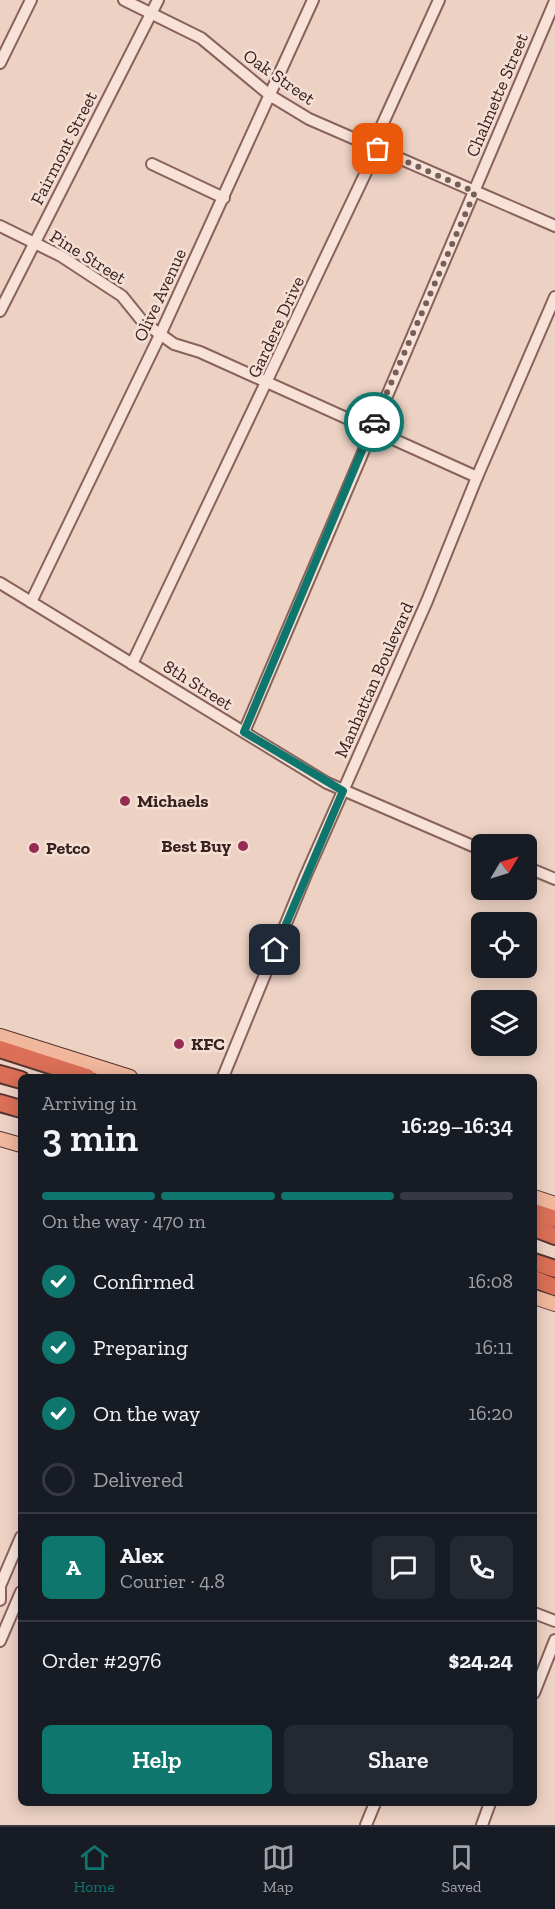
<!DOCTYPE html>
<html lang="en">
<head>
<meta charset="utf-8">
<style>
	body { margin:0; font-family:"Zilla Slab",serif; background:#242831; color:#f1f3f6; height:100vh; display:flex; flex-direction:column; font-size:22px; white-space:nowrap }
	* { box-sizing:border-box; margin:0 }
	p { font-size:20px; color:#9ea1a6 }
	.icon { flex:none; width:33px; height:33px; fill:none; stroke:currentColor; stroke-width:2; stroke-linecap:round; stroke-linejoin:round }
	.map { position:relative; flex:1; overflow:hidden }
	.side { position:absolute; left:18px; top:1074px; width:519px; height:732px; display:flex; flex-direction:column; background:#171b24; border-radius:9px; box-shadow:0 3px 15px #0003 }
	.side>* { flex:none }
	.needle { width:39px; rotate:52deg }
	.fabs { position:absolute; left:471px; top:834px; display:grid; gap:12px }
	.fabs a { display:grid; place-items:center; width:66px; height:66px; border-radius:9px; background:#171b24; box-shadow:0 3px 15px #0003; font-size:30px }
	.pin { position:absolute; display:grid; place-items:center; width:51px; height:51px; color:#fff; margin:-26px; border-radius:12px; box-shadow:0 3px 9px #0006 }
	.courier { position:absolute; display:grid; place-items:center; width:60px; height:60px; margin:-30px; border:4px solid #0f766e; border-radius:50%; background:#fff; color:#222; box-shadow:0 2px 8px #0007 }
	.overview em { font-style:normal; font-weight:600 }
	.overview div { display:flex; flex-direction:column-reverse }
	.overview { display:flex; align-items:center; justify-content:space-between; height:102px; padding:0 24px }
	h1 { font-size:39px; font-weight:600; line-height:45px }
	.bar { display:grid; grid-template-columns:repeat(4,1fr); gap:9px 6px; align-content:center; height:72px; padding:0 24px }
	.bar i { height:8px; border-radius:4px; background:#363941 }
	.bar .current { background:#0f766e }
	.bar p { grid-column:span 4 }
	.line { display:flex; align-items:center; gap:15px; padding:0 24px; border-top:2px solid #363941 }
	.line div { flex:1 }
	.round { display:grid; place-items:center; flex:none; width:63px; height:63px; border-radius:9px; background:#242831 }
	ol { padding:0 24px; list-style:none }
	li { display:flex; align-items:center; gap:18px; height:66px }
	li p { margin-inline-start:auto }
	li .icon { padding:6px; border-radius:50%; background:#0f766e; color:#fff; stroke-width:4 }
	li:last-child { color:#9ea1a6 }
	li i { width:33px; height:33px; border:3px solid #363941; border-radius:50% }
	.cta { display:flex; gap:12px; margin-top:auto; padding:12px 24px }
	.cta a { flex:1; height:69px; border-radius:9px; background:#0f766e; color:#fff; font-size:24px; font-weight:600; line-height:69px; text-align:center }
	.cta a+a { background:#242831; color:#f1f3f6 }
	.dock { display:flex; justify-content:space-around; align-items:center; height:84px; border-top:2px solid #363941; background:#171b24; font-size:16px; color:#9ea1a6 }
	.dock a { display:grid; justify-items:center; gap:3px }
	.dock .current { color:#0f766e }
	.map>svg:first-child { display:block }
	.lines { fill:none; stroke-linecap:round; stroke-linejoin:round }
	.minor-casing { stroke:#88625b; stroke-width:14 }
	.major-casing { stroke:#56332f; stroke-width:16 }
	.highway-casing { stroke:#56332f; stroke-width:20 }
	.minor { stroke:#f8e2d8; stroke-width:10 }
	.major { stroke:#f0b79d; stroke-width:14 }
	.highway { stroke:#db6f57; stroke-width:16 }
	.done { stroke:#775f59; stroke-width:6; stroke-dasharray:0 10.8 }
	.route { stroke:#0f766e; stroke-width:8 }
	.poi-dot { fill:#962c54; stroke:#f5dfd4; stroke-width:2 }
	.labels { text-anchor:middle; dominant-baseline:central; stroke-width:5; stroke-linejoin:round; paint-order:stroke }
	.street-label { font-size:18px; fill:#38211f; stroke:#f5dfd4 }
	.poi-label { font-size:18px; font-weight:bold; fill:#38211f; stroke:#f5dfd4; text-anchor:start }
</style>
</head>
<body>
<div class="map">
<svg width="555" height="1825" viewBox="0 0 555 1825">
	<rect width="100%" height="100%" fill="#edd2c4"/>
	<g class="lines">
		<!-- minor casing -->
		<g class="minor-casing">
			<g id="minor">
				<polyline points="124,0 201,38 271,96 309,119 555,226"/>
				<polyline points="0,63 31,0"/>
				<polyline points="152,164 224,198"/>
				<polyline points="0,226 61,256 122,296 143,322 174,344 200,352 477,477"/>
				<polyline points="0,311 158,0"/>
				<polyline points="0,583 327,783 482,850"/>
				<polyline points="31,602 160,335 313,0"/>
				<polyline points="132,664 377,149 378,134 439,0"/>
				<polyline points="244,732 555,1"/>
				<polyline points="526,867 555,879"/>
				<polyline points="223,1077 305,877 427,601 477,477 555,297"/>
				<polyline points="0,1586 21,1537"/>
				<polyline points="0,1588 0,1600"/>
				<polyline points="534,1613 555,1621"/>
				<polyline points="0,1641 21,1592"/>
				<polyline points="534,1693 555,1640"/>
				<polyline points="366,1825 375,1803"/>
				<polyline points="482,1825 490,1803"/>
			</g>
		</g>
		<!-- major casing -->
		<g class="major-casing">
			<g id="major">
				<polyline points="0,1036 130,1077"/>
				<polyline points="0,1139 21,1145"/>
				<polyline points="534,1197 555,1204"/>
				<polyline points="534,1297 555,1304"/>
			</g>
		</g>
		<!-- highway casing -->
		<g class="highway-casing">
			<g id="highway">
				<polyline points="0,1049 87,1077"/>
				<polyline points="0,1074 21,1080"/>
				<polyline points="0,1103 21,1109"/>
				<polyline points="534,1212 555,1219"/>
				<polyline points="534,1228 555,1236"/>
				<polyline points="534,1262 555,1269"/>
				<polyline points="534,1279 555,1287"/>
			</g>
		</g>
		<!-- minor -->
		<use href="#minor" class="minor"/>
		<!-- major -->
		<use href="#major" class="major"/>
		<!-- highway -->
		<use href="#highway" class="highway"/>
	</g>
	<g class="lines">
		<!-- done -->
		<polyline class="done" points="374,422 475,192 378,149"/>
		<!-- route -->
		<polyline class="route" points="275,950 343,791 244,732 374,422"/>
	</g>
	<!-- markers -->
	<g class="poi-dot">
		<circle cx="125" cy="801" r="6"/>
		<circle cx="243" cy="846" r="6"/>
		<circle cx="34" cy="848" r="6"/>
		<circle cx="179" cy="1044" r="6"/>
	</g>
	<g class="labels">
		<!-- street labels -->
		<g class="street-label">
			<text transform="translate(279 77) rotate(35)">Oak Street</text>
			<text transform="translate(497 95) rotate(-67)">Chalmette Street</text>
			<text transform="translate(64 148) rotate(-63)">Fairmont Street</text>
			<text transform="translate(88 257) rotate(32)">Pine Street</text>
			<text transform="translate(160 295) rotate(-65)">Olive Avenue</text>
			<text transform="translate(276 327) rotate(-65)">Gardere Drive</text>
			<text transform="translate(374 680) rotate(-66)">Manhattan Boulevard</text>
			<text transform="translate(198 685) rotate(32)">8th Street</text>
		</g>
		<!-- poi labels -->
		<g class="poi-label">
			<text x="137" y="801">Michaels</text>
			<text x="231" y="846" text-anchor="end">Best Buy</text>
			<text x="46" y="848">Petco</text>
			<text x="191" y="1044">KFC</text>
		</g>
	</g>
</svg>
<div class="fabs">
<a><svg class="needle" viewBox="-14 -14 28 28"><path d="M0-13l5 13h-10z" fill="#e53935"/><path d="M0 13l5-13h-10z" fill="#9ea1a6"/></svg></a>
<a><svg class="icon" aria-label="locate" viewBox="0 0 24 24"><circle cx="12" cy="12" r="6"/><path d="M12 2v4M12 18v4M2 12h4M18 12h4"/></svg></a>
<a><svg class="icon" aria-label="layers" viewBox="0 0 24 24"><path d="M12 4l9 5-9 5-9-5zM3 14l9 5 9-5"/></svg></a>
</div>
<div class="pin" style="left:378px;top:149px;background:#ea580c"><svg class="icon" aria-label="bag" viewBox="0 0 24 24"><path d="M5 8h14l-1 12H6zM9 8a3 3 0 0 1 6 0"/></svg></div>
<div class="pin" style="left:275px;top:950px;background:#1f2937"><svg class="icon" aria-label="home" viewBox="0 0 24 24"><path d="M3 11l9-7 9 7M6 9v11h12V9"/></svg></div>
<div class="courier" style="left:374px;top:422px"><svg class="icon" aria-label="car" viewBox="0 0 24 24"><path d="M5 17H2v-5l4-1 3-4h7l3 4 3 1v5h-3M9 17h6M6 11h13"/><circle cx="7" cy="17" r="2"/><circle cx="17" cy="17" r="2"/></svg></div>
<section class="side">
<div class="overview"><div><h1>3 min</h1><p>Arriving in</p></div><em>16:29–16:34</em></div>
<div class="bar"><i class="current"></i><i class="current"></i><i class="current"></i><i></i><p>On the way · 470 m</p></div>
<ol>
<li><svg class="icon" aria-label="check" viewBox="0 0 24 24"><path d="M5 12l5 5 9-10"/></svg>Confirmed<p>16:08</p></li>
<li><svg class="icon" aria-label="check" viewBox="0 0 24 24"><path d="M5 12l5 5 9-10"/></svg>Preparing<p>16:11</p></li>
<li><svg class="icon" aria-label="check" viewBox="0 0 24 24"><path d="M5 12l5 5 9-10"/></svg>On the way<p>16:20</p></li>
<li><i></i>Delivered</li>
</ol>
<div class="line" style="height:108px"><b class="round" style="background:#0f766e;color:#fff">A</b><div><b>Alex</b><p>Courier · 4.8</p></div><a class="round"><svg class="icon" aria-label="chat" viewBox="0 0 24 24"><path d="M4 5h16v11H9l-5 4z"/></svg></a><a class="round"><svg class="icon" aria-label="phone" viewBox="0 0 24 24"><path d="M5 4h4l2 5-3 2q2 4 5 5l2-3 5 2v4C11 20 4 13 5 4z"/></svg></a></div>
<div class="line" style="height:78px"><div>Order #2976</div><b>$24.24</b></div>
<div class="cta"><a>Help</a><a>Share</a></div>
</section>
</div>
<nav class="dock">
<a class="current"><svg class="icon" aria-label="home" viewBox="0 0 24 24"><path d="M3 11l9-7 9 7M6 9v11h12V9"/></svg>Home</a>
<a><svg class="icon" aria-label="map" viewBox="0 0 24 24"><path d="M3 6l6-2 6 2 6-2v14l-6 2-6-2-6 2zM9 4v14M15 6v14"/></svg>Map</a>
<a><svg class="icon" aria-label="saved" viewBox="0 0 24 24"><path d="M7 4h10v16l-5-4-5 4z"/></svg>Saved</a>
</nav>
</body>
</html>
